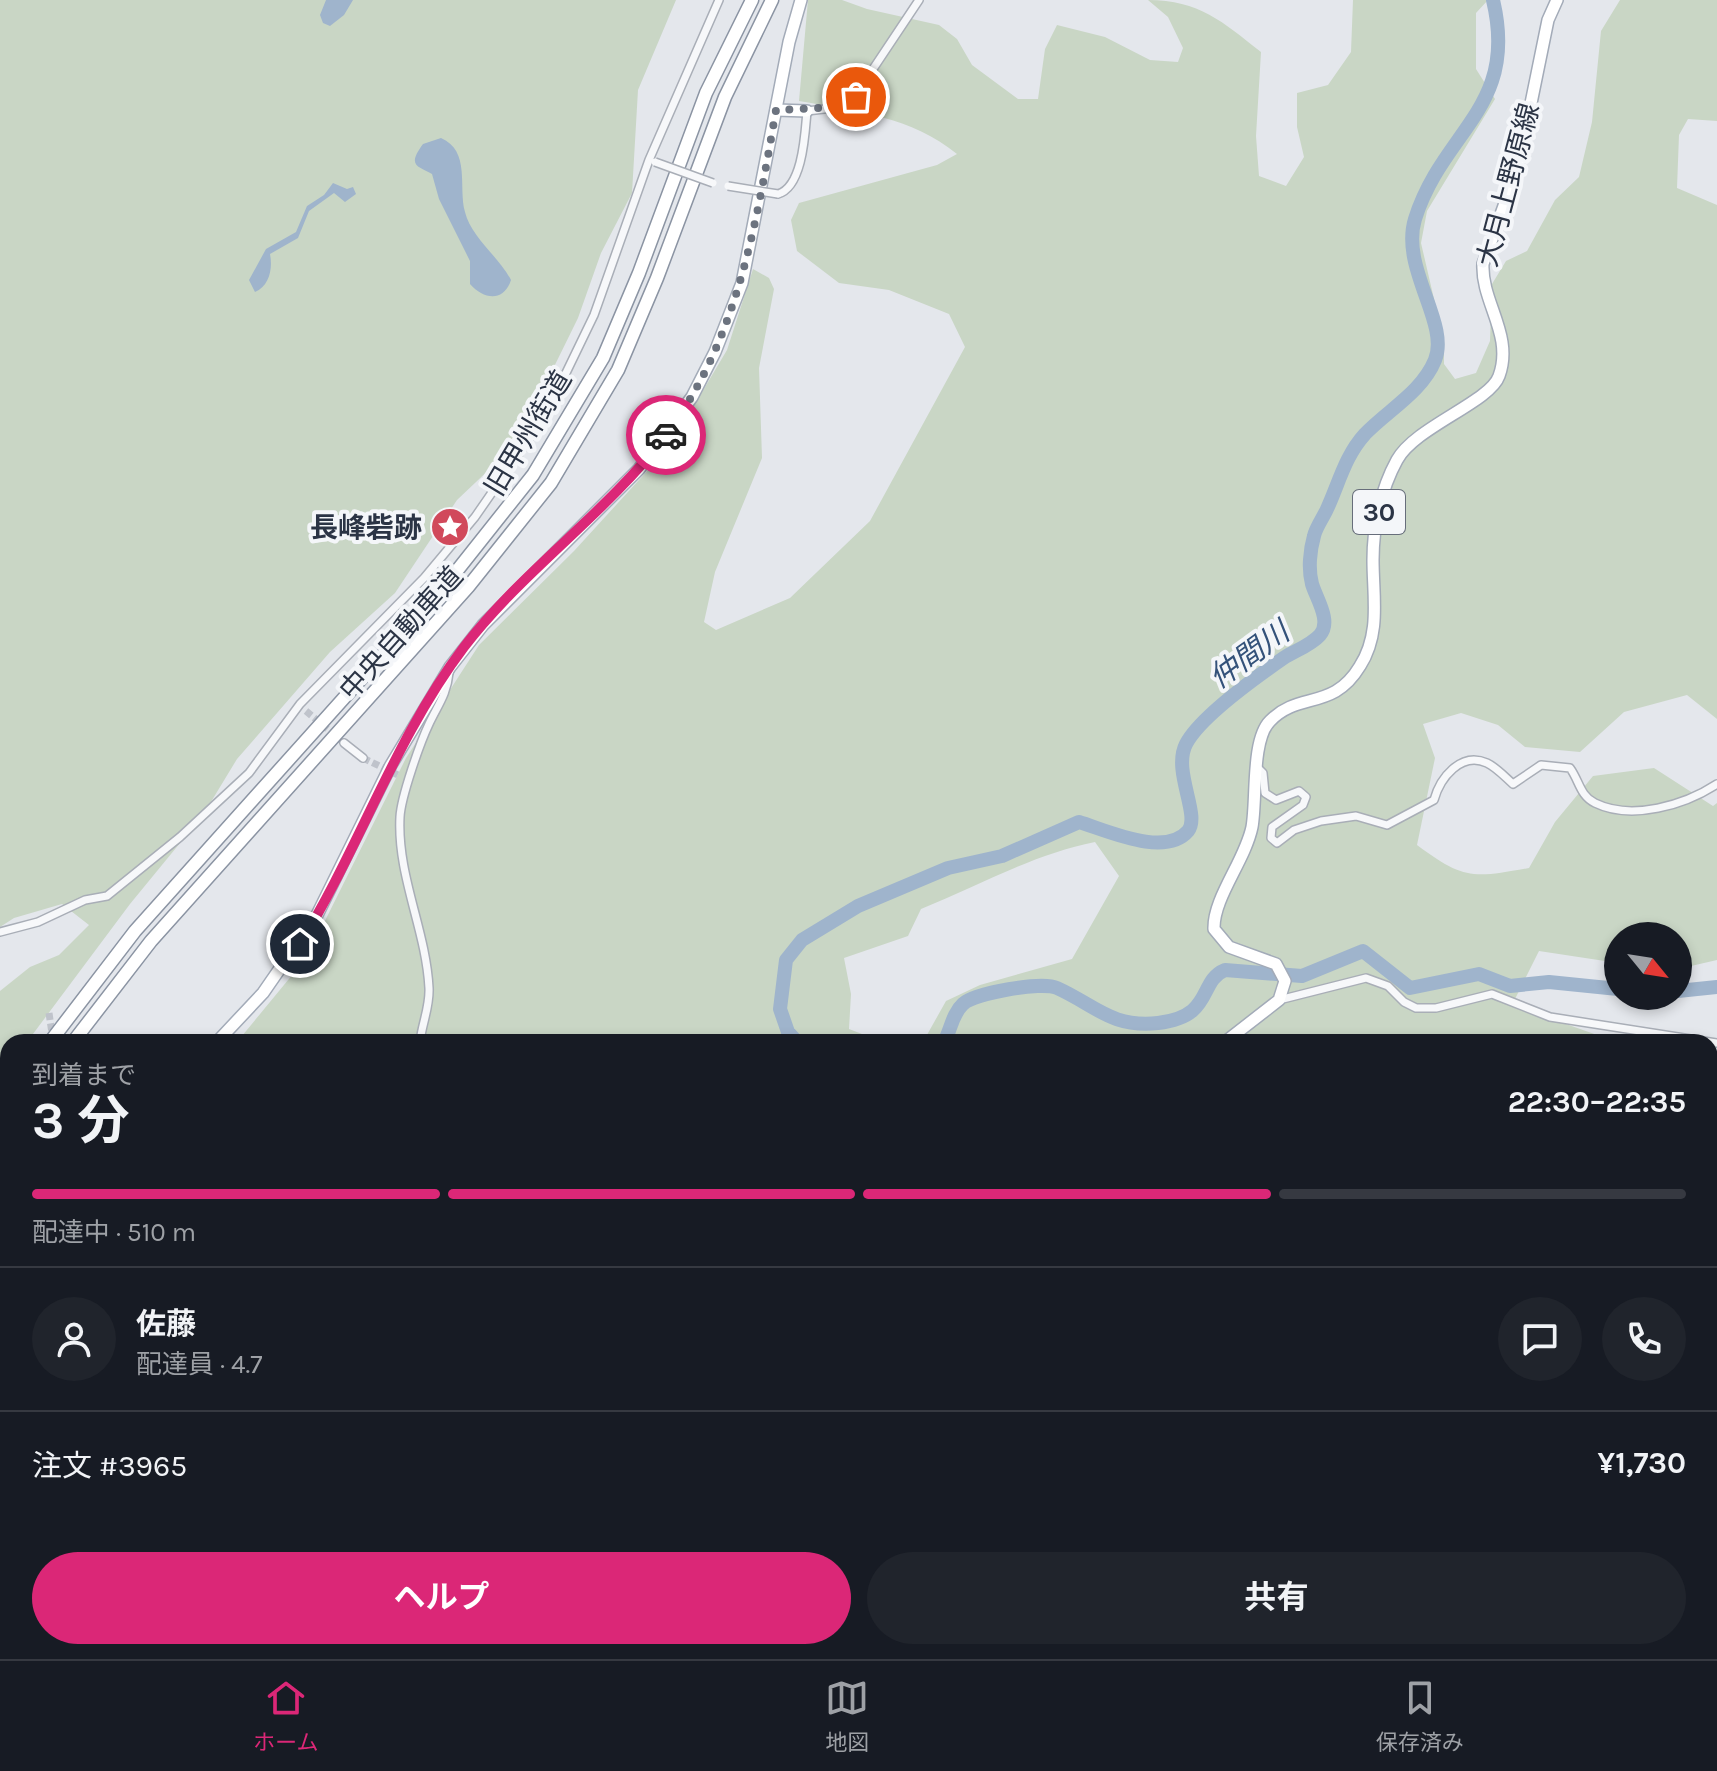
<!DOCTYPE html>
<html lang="ja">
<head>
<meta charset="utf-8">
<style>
	body { margin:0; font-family:Karla,"Noto Sans JP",sans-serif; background:#20242c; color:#f1f3f6; height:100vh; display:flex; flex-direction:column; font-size:30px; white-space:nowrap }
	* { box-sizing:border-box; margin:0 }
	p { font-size:26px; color:#9ea1a6 }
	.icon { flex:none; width:44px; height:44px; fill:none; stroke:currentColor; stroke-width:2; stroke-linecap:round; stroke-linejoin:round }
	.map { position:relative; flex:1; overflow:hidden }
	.drawer { position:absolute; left:0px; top:1034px; width:1718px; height:626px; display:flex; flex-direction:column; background:#171b24; border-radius:24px 24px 0 0; box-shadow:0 4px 12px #0003 }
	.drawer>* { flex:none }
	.needle { width:52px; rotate:120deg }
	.tools { position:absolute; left:1604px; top:922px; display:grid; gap:16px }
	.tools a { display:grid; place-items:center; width:88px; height:88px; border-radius:50%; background:#171b24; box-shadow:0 4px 12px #0003; font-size:40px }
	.pin { position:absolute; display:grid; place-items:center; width:68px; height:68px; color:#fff; margin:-34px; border:4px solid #fff; border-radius:50%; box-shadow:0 2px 8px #0007 }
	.courier { position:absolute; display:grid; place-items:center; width:80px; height:80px; margin:-40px; border:6px solid #db2777; border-radius:50%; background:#fff; color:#222; box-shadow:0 2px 10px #0007 }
	.summary em { font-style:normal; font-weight:700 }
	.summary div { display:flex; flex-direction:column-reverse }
	.summary { display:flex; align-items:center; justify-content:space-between; height:136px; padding:0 32px }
	h1 { font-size:52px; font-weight:700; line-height:60px }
	.bar { display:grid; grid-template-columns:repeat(4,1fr); gap:12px 8px; align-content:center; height:96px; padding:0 32px }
	.bar i { height:10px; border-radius:6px; background:#363941 }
	.bar .current { background:#db2777 }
	.bar p { grid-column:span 4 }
	.line { display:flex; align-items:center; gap:20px; padding:0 32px; border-top:2px solid #363941 }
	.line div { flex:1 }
	.round { display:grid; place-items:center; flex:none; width:84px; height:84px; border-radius:42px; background:#20242c }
	.primary-button { display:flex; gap:16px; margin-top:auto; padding:16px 32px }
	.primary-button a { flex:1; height:92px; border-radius:48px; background:#db2777; color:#fff; font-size:32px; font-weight:700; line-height:92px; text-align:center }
	.primary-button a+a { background:#20242c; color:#f1f3f6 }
	.tabs { display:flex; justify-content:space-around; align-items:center; height:112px; border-top:2px solid #363941; background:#171b24; font-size:22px; color:#9ea1a6 }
	.tabs a { display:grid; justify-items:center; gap:4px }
	.tabs .current { color:#db2777 }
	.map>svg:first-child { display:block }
	.green { fill:#c9d6c5 }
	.water { fill:#9fb4cc }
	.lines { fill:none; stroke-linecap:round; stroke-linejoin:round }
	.stream { stroke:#9fb4cc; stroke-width:2 }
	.river { stroke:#9fb4cc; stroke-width:14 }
	.street-tunnel { stroke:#bfc3cb; stroke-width:7; stroke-dasharray:7 3.5; stroke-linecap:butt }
	.street-casing { stroke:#a9aeb7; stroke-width:10 }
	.primary-casing { stroke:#a3abb8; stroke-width:14 }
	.highway-casing { stroke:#8b94a3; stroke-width:15 }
	.street { stroke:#f7f8fa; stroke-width:7 }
	.primary { stroke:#fff; stroke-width:11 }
	.highway { stroke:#fff; stroke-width:12 }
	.street-bridge-casing { stroke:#a9aeb7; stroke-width:10; stroke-linecap:butt }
	.street-bridge { stroke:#f7f8fa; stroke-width:7 }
	.done { stroke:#6c737f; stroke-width:8; stroke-dasharray:0 14.4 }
	.route { stroke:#db2777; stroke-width:10 }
	.labels { text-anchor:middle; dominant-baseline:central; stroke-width:8; stroke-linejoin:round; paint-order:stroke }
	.shield { fill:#f4f6f9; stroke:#676e7b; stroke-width:2 }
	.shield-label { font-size:26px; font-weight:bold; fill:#2b3445 }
	.street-label { font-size:28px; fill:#2b3445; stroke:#f4f6f9 }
	.poi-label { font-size:28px; font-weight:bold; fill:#2b3445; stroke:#f4f6f9; text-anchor:end }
	.water-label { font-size:30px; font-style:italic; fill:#34527a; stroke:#f4f6f9 }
</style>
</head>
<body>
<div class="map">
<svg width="1717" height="1659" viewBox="0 0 1717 1659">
	<rect width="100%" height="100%" fill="#e4e7ec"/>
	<!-- green -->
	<g class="green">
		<polygon points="0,0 676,0 638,90 632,193 601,253 578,318 548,379 509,444 495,464 457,500 395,593 330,652 237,759 203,815 130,904 27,1042 8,1042 8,1069 0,1084 0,991 30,967 59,955 89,925 62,904 14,918 0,927"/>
		<path d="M808 0H842L867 9 939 25 957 39 972 65 1018 99H1038L1045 49 1057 25 1105 37 1150 60 1178 62 1183 48 1168 17 1148 0C1199 0 1223 22 1261 52L1256 136 1259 176 1286 186 1304 157 1297 127V93L1328 85 1351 52 1353 0H1488L1476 13V69L1495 99 1427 211 1421 243 1444 342V364L1455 379 1476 373 1490 341 1492 284 1506 261 1527 251 1555 200 1579 177 1592 122 1601 31 1620 0H1717V121L1688 119 1679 135 1677 188 1717 205V719L1687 695 1624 712 1580 752 1525 747 1498 725 1461 713 1423 724 1435 758 1417 845C1464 880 1473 878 1529 868L1555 822 1593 776 1654 768 1713 806 1717 803V960L1678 969V936H1618V963L1539 951 1512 1005 1617 1042H923L946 1001 980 985 1072 959 1119 876 1095 842C1034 854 978 886 921 909L908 936 844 958 851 994 849 1029 875 1039 901 1042H237L307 957 406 758 479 645 574 551 670 446 727 350 753 269 769 278 774 289 759 368 762 458 715 572 704 622 716 630 790 598 870 521 965 347 949 314 889 290 839 283 797 251 791 220 799 203 937 165 957 154C912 117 856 111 799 101Z"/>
		<polygon points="1710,1063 1717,1063 1717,1127 1710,1128"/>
		<polygon points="1717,1485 1717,1659 1408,1659 1394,1652 1710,1652 1710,1488"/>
		<polygon points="235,1652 578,1652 575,1659 238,1659"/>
		<polygon points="816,1652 1010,1652 1008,1655 1031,1659 797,1659"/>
	</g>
	<!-- water -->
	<g class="water">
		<polygon points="326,0 353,0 344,15 330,26 323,23 320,15"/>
		<path d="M441 138C471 151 458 187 465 212 471 237 499 257 511 280 504 302 484 300 470 284V261L439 199 432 174C419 166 406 167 423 144Z"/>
		<path d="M333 183 347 189 353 187 356 194 345 202 334 193 309 211 298 238 270 254C273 269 269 286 255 292L249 280 266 249 296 232 307 206 324 195Z"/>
	</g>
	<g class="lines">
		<!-- stream -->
		<polyline class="stream" points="1692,1652 1699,1659"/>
		<!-- river -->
		<g class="river">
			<polyline points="1678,991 1717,987"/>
			<path d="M797 1042 788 1032 780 1009 786 960 802 940 858 906 948 868 1002 856 1079 822C1106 830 1165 858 1188 831 1201 815 1172 771 1186 744 1200 717 1259 675 1285 657 1297 650 1311 645 1320 635 1332 621 1316 598 1312 584 1308 569 1310 550 1314 536 1316 527 1323 518 1327 509 1339 483 1345 456 1365 434 1388 410 1422 392 1435 360 1450 323 1400 268 1415 219 1443 130 1519 108 1493 0"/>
			<path d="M944 1042C951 1030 952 1014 963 1004 975 993 1042 981 1057 988 1095 1005 1111 1028 1158 1023 1214 1017 1198 981 1225 970L1302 976 1363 951 1410 988 1479 974 1510 986 1549 982 1618 989"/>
			<polyline points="561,1659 563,1652"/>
		</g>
		<!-- street-tunnel -->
		<g class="street-tunnel">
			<polyline points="306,711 344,743"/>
			<polyline points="363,758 398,775"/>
			<polyline points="49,1013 53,1040"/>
		</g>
		<!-- street casing -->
		<g class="street-casing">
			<g id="street">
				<path d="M778 194C803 187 805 133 807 111L841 107 851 102 919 0"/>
				<polyline points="344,743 363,758"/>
				<path d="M1258 768 1263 773 1265 793 1276 800 1299 791 1306 797 1303 805 1272 827 1271 838 1277 843 1294 830 1321 821 1356 816 1387 825 1434 800C1440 778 1461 751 1487 763 1496 767 1505 777 1513 784L1541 765 1570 768C1579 780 1580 796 1595 803 1632 821 1685 805 1717 784"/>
				<polyline points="0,932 38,922 85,900 107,896 180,837 249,773 300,704 424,578 475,517 536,429 565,375 594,315 649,160 719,0"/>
				<polyline points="1279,1000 1366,978 1388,986 1404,1002 1416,1008 1436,1008 1492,994 1550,1017 1717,1043"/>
				<path d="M420 1042C422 1023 430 1007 429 988 426 930 397 876 400 817 401 797 420 743 429 724 438 705 447 694 449 673"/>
				<polyline points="1717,1121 1717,1171"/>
				<polyline points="1710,1207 1717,1196"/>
				<polyline points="0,1302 8,1326"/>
				<polyline points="1710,1302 1717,1331"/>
				<polyline points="8,1348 3,1360 8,1361"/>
				<polyline points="1710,1398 1717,1380"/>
				<polyline points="40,1659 45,1652"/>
			</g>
		</g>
		<!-- primary casing -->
		<g class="primary-casing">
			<g id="primary">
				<polyline points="776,110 807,111"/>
				<polyline points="217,1042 263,993 317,915 391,765 450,667 483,625 639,469 692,397 715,352 742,283 789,42 801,0"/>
				<path d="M1225 1042 1279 1000 1285 981 1276 964 1229 947 1214 929C1213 898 1245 861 1252 827 1257 800 1251 740 1270 721 1299 691 1333 711 1360 666 1381 633 1373 597 1373 560 1373 526 1381 489 1397 460 1415 427 1490 402 1499 376 1514 335 1481 302 1483 264L1518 167 1548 20 1557 0"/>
				<polyline points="0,1221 8,1212"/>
				<polyline points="742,1659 800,1652"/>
			</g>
		</g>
		<!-- highway casing -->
		<g class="highway-casing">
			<g id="highway">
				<polyline points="50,1042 135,931 448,582 533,475 603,358 639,273 706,93 752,0"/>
				<polyline points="73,1042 151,941 468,587 551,483 618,370 657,278 725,97 772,0"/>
				<polyline points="0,1125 8,1110"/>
				<polyline points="0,1162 8,1147"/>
			</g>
		</g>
		<!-- street -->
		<use href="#street" class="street"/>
		<!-- primary -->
		<use href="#primary" class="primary"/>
		<!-- highway -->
		<use href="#highway" class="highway"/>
		<!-- street-bridge casing -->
		<g class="street-bridge-casing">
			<g id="street-bridge">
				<polyline points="655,162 713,183"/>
				<polyline points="728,186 778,194"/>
			</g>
		</g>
		<!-- street-bridge -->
		<use href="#street-bridge" class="street-bridge"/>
	</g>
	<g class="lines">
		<!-- done -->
		<path class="done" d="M666 435C738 339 756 225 776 110L841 107 856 97"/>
		<!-- route -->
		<path class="route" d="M300 944C360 847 395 738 464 647 524 569 607 513 666 435"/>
	</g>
	<!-- icons -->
	<defs>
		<g id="sight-disc" transform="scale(2)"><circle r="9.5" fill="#d1495b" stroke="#f4f6f9"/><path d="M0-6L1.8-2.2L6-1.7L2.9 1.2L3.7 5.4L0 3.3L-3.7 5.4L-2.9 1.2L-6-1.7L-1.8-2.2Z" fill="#fff"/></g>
	</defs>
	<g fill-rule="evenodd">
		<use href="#sight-disc" x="450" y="527"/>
	</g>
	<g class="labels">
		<!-- shield labels -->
		<rect class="shield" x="1353" y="490" width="52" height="44" rx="6"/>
		<g class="shield-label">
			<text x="1379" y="512">30</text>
		</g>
		<!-- street labels -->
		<g class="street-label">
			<text transform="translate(1508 185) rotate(-75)">大月上野原線</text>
			<text transform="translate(528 433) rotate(-59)">旧甲州街道</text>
			<text transform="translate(401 633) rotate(-48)">中央自動車道</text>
		</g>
		<!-- poi labels -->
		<g class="poi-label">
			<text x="422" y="527">長峰砦跡</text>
		</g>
		<!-- water labels -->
		<g class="water-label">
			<text transform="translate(1249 655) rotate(-36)">仲間川</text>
		</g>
	</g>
</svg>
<div class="tools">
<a><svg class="needle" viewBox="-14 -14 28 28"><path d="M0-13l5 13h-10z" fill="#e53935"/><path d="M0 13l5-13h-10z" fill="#9ea1a6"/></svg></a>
</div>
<div class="pin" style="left:856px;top:97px;background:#ea580c"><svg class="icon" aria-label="bag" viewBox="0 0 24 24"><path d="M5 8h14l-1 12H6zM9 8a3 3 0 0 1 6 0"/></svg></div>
<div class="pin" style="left:300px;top:944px;background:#1f2937"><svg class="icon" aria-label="home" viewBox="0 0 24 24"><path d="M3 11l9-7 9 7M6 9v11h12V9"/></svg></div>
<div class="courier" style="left:666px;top:435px"><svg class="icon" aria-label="car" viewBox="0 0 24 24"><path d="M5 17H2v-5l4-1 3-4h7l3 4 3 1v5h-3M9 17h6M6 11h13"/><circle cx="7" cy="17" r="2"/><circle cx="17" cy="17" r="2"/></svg></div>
<section class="drawer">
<div class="summary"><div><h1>3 分</h1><p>到着まで</p></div><em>22:30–22:35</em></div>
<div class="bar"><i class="current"></i><i class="current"></i><i class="current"></i><i></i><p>配達中 · 510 m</p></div>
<div class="line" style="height:144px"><a class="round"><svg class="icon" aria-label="person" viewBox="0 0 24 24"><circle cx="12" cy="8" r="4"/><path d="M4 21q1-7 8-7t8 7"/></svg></a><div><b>佐藤</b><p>配達員 · 4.7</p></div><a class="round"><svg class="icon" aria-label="chat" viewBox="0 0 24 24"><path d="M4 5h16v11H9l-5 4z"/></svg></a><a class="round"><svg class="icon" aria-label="phone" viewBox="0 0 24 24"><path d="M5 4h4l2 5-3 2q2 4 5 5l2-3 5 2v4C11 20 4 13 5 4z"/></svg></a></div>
<div class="line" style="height:104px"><div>注文 #3965</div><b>¥1,730</b></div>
<div class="primary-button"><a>ヘルプ</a><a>共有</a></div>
</section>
</div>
<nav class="tabs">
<a class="current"><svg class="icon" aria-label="home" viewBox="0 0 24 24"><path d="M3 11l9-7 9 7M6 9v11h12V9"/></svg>ホーム</a>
<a><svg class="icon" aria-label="map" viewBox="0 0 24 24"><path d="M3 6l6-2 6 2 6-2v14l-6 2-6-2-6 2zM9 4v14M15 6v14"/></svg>地図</a>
<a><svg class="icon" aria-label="saved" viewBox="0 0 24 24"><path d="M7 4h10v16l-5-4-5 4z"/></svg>保存済み</a>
</nav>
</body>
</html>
